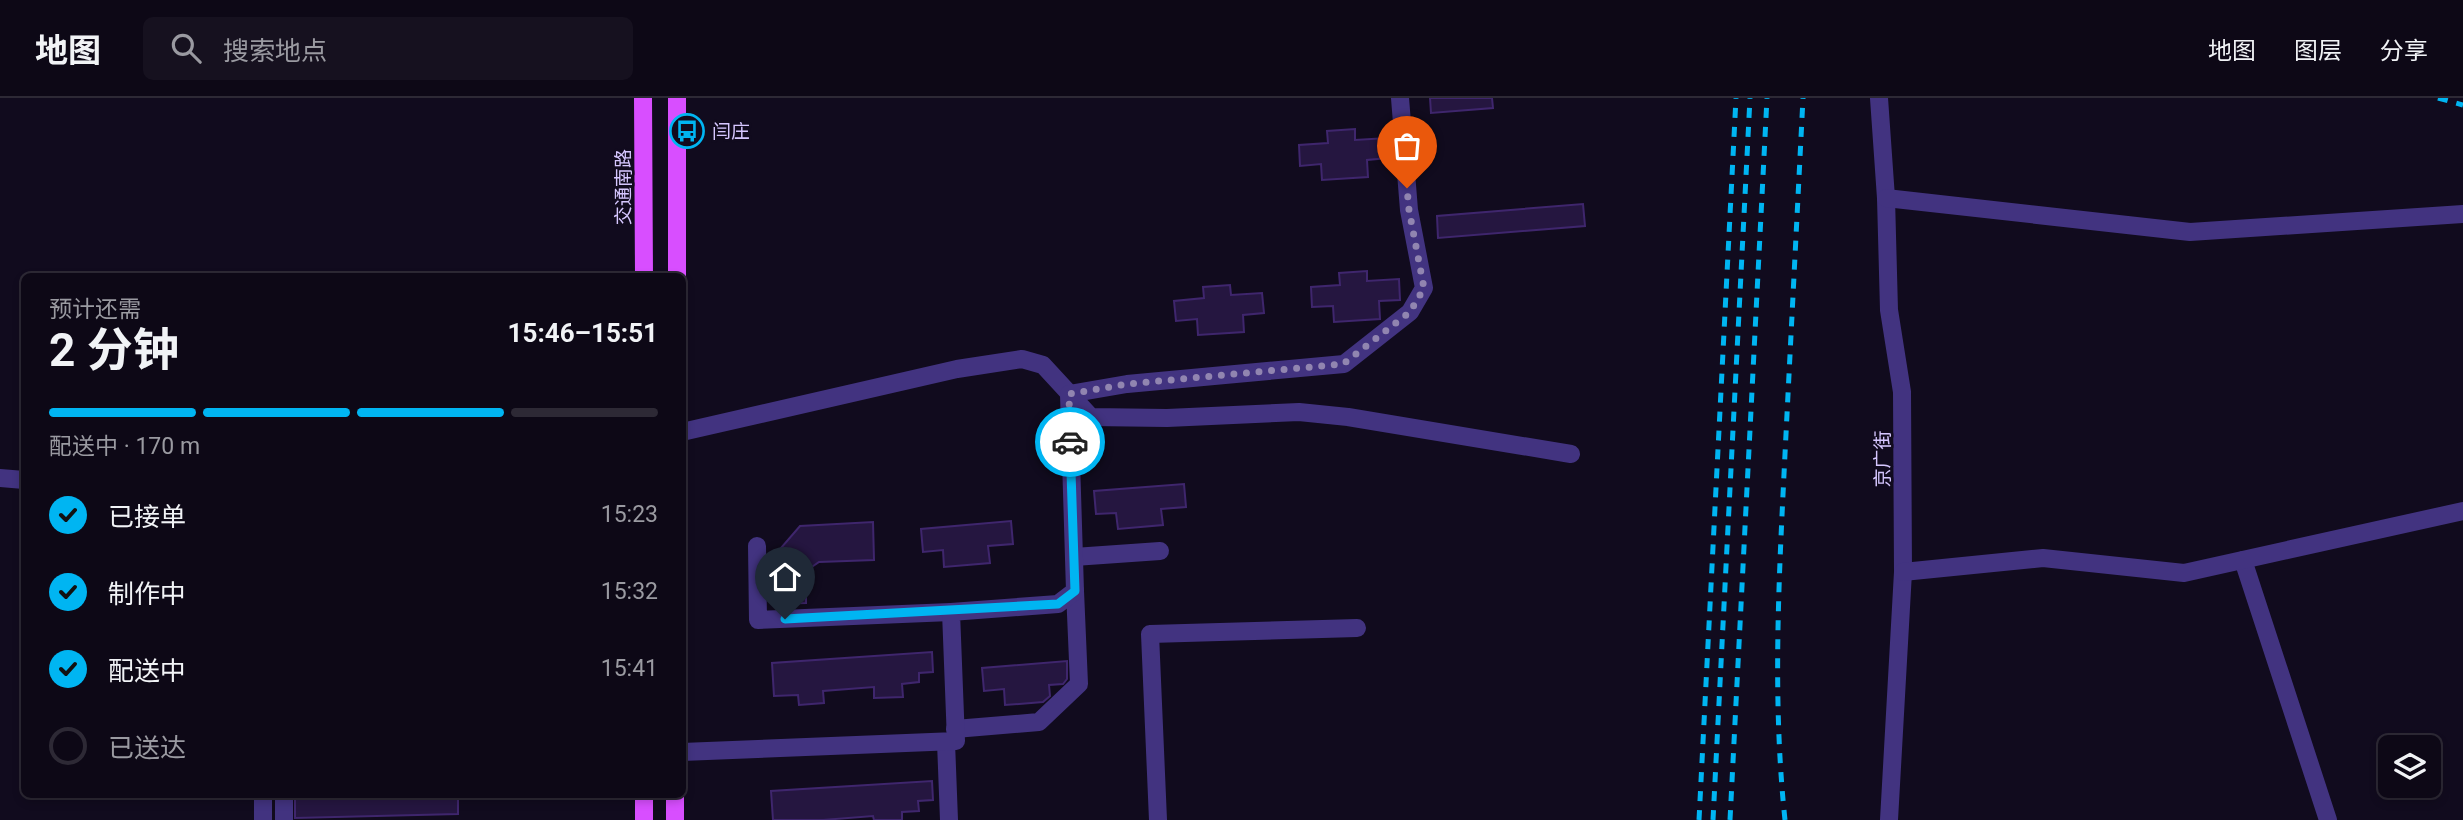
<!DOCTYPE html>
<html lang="zh">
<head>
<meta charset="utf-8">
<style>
	body { margin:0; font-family:Roboto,"Noto Sans SC",sans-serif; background:#16111f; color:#f1f3f6; height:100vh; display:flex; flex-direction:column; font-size:26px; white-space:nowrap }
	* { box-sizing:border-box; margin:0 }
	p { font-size:23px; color:#9a9aa1 }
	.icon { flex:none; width:38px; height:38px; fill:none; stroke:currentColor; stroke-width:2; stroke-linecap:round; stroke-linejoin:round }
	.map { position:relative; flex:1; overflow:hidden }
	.sheet { position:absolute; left:21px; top:175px; width:665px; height:525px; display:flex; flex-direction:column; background:#0d0816; border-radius:10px; box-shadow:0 4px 10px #0003,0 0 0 2px #2d2935 }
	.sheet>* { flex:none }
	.fabs { position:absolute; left:2378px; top:637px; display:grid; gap:14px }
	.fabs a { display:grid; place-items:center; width:63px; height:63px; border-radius:10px; background:#0d0816; box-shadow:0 4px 10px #0003,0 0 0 2px #2d2935; font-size:35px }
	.pin { position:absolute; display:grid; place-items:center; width:60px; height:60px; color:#fff; margin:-72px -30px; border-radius:50% 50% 50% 0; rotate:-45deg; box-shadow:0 0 7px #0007 }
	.pin .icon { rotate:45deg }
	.courier { position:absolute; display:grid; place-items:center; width:70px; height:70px; margin:-35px; border:5px solid #00b5f2; border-radius:50%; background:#fff; color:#222; box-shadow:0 2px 9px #0007 }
	.head em { font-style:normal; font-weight:700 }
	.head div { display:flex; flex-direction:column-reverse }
	.head { display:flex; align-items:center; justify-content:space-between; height:119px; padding:0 28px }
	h1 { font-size:46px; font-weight:700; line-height:52px }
	.bar { display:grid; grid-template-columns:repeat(4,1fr); gap:10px 7px; align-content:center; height:84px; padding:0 28px }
	.bar i { height:9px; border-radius:5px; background:#2d2935 }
	.bar .current { background:#00b5f2 }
	.bar p { grid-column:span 4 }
	ol { padding:0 28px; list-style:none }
	li { display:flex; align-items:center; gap:21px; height:77px }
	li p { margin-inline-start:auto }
	li .icon { padding:7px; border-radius:50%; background:#00b5f2; color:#111; stroke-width:4 }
	li:last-child { color:#9a9aa1 }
	li i { width:38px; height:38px; border:4px solid #2d2935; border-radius:50% }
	header { display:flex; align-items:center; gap:42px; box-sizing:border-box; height:98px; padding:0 35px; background:#0d0816; border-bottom:2px solid #2d2935 }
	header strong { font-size:33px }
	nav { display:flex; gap:38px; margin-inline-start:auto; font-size:24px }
	.search { width:490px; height:63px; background:#16111f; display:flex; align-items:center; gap:18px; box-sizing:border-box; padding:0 24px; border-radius:10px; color:#9a9aa1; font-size:26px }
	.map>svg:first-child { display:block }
	.building { fill:#251640; stroke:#3f266d; stroke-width:2 }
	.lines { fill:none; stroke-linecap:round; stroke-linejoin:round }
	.minor { stroke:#423380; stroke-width:18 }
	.major { stroke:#d84eff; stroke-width:18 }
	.rail { stroke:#00b5f2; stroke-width:5; stroke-dasharray:10 9; stroke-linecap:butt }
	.done { stroke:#9185b0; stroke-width:7; stroke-dasharray:0 12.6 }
	.route { stroke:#00b5f2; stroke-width:9 }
	.labels { text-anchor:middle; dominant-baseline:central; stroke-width:5; stroke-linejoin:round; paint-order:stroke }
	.poi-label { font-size:19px; fill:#d6c7ff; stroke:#110b1e; text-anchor:start }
	.street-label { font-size:19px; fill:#d6c7ff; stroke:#110b1e }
</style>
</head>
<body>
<header>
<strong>地图</strong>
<div class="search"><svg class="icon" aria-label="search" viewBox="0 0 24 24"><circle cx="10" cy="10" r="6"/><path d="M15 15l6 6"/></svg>搜索地点</div>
<nav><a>地图</a><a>图层</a><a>分享</a></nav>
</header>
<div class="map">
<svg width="2463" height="722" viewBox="0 0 2463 722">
	<rect width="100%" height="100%" fill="#110b1e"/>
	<!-- building -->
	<g class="building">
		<polygon points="1430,0 1492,0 1493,10 1431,15"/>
		<polygon points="1355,31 1355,42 1387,40 1388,60 1367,62 1368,79 1322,82 1321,66 1300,68 1299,47 1328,45 1327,33"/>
		<polygon points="1583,106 1585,128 1438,140 1437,118"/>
		<polygon points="1367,173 1367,183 1399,181 1400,202 1379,203 1380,221 1334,224 1333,208 1312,209 1311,189 1340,187 1339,175"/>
		<polygon points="1230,187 1231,197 1262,195 1264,215 1243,217 1244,234 1198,237 1197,221 1176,223 1174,203 1204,200 1203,189"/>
		<polygon points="1184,386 1186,409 1161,411 1163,427 1118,431 1116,415 1096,416 1094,393"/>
		<polygon points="1011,423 1013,446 988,448 990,465 944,469 943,452 923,454 921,431"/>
		<polygon points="873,424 874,462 819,464 806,473 806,505 775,506 774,458 800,428"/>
		<polygon points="932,554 933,574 919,575 919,584 902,586 903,599 874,600 874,589 823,593 824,605 799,607 798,597 774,598 772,565"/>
		<polygon points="1067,563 1067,581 1063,586 1049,587 1050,598 1043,604 1005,607 1004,591 984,593 982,570"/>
		<polygon points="932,683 933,702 918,703 919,713 902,714 902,722 874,722 873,718 823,722 773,722 771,693"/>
		<polygon points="295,696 458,696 458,716 295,720"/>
	</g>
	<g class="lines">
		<!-- minor -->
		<g class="minor">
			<polyline points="1879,0 1886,100 1889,212 1902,294 1903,474 1889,722"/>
			<polyline points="1886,100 2190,134 2463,116"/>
			<polyline points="682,334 957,271 1022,261 1043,267 1091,319 1167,320 1299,314 1348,319 1571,356"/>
			<polyline points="0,380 24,382"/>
			<polyline points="757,448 758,522 951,514"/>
			<polyline points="1074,459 1160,453"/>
			<polyline points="2243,462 2328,722"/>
			<polyline points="1903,474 2043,460 2184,475 2463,413"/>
			<polyline points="955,631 1039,624 1079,586 1075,493"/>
			<polyline points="946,644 949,722"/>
			<polyline points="682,654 956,643 951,514 1058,506 1075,493 1069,296 1127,286 1344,266 1410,214 1424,190 1409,112 1400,0"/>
			<polyline points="284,696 284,722"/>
			<polyline points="263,722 263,696"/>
			<polyline points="1158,722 1150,536 1357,530"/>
		</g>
		<!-- major -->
		<g class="major">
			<polyline points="643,0 644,178"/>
			<polyline points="677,0 677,178"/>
			<polyline points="644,722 644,696"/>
			<polyline points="675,722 675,696"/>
		</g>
		<!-- rail -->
		<g class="rail">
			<polyline points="2438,0 2463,7"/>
			<polyline points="1699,722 1736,0"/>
			<polyline points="1713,722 1750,0"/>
			<polyline points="1730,722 1767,0"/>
			<path d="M1785 722C1772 600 1779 478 1785 356 1791 237 1797 119 1803 0"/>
		</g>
	</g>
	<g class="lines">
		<!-- done -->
		<polyline class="done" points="1070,344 1069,296 1127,286 1343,266 1410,214 1424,190 1409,112 1407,90"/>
		<!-- route -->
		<polyline class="route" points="785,521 1058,506 1075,493 1070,344"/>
	</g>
	<!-- icons -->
	<defs>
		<g id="bus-ring" transform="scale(1.75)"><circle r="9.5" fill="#110b1e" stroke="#00b5f2" stroke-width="1.5"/><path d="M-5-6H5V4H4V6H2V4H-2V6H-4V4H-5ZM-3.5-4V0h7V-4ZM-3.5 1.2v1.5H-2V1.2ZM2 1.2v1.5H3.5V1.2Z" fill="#00b5f2"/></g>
	</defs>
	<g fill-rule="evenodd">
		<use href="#bus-ring" x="687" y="33"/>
	</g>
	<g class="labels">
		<!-- poi labels -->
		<g class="poi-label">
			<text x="712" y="33">闫庄</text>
		</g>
		<!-- street labels -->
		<g class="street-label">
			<text transform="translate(623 89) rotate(-90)">交通南路</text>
			<text transform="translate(1882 361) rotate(-90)">京广街</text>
		</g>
	</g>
</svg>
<div class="fabs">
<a><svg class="icon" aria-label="layers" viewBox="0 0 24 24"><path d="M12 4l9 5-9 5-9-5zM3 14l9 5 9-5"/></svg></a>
</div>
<div class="pin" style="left:1407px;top:90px;background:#ea580c"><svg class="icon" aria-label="bag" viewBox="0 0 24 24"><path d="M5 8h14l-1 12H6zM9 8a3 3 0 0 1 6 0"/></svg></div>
<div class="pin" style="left:785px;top:521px;background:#1f2937"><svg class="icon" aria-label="home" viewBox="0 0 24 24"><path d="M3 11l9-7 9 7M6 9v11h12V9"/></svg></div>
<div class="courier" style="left:1070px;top:344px"><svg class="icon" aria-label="car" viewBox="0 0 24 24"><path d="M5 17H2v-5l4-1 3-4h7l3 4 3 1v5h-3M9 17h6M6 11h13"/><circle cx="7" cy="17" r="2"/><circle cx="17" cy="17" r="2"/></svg></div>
<section class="sheet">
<div class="head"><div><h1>2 分钟</h1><p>预计还需</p></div><em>15:46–15:51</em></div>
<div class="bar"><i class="current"></i><i class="current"></i><i class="current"></i><i></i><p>配送中 · 170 m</p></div>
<ol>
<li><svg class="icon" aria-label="check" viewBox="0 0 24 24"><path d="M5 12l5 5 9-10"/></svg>已接单<p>15:23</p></li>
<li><svg class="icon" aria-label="check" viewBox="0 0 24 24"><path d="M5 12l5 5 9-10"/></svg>制作中<p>15:32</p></li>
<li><svg class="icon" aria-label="check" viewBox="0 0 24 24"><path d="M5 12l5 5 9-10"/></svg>配送中<p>15:41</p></li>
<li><i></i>已送达</li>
</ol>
</section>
</div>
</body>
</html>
